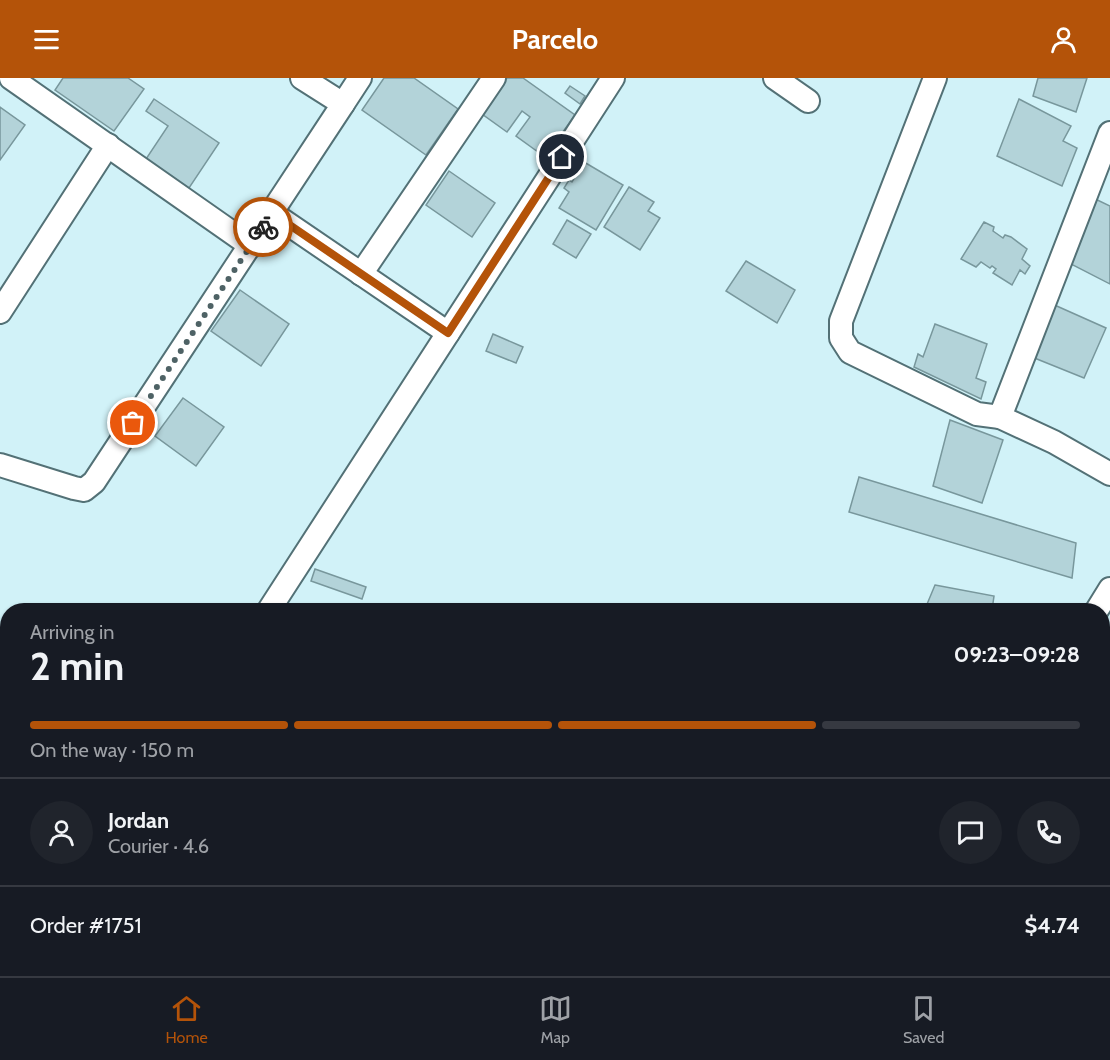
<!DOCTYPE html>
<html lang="en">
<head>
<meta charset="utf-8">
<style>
	body { margin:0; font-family:Cabin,sans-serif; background:#20242c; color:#f1f3f6; height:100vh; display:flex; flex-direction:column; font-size:22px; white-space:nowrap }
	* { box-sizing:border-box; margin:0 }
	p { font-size:20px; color:#9ea1a6 }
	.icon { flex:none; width:33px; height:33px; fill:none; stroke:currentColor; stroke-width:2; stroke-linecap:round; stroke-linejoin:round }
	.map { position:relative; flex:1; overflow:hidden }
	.side { position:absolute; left:0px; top:525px; width:1110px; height:374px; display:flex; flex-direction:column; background:#171b24; border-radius:24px 24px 0 0; box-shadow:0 2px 4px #0004 }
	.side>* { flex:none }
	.pin { position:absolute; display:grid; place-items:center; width:51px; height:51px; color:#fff; margin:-26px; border:3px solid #fff; border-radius:50%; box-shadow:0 2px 6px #0007 }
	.courier { position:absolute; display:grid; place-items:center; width:60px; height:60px; margin:-30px; border:4px solid #b45309; border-radius:50%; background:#fff; color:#222; box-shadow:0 2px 8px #0007 }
	.head em { font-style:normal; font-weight:700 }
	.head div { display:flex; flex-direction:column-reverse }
	.head { display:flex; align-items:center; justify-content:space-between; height:102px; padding:0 30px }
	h1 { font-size:39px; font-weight:700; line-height:45px }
	.bar { display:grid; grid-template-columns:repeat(4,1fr); gap:9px 6px; align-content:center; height:72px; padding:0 30px }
	.bar i { height:8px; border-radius:4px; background:#363941 }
	.bar .selected { background:#b45309 }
	.bar p { grid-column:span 4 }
	.line { display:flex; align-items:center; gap:15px; padding:0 30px; border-top:2px solid #363941 }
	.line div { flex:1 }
	.round { display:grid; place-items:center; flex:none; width:63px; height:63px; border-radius:32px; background:#20242c }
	header { display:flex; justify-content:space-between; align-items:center; height:78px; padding:0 30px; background:#b45309; color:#fff; font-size:27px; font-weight:700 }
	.menu { display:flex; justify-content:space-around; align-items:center; height:84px; border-top:2px solid #363941; background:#171b24; font-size:16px; color:#9ea1a6 }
	.menu a { display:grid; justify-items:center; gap:3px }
	.menu .selected { color:#b45309 }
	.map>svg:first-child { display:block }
	.built { fill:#bbe6ed }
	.building { fill:#b3d3d9; stroke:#78979c; stroke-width:1.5 }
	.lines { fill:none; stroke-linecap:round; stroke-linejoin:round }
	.minor-casing { stroke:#537176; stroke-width:26 }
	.minor { stroke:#fff; stroke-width:22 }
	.done { stroke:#4e6265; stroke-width:6; stroke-dasharray:0 10.8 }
	.route { stroke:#b45309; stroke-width:8 }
</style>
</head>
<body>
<header><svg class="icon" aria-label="menu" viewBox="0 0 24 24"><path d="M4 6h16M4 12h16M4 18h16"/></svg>Parcelo<svg class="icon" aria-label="person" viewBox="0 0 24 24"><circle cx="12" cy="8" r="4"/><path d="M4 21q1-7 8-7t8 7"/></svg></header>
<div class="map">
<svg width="1110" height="898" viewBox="0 0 1110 898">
	<rect width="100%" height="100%" fill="#d1f2f8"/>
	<!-- built -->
	<polygon class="built" points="1110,545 1110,735 1102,733 1102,558"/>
	<!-- building -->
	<g class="building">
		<polygon points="63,0 128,0 144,11 114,53 55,12"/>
		<polygon points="384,0 414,0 458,31 426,77 362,32"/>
		<polygon points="507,0 523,0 575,37 545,79 516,58 530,39 522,33 507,54 482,36"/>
		<polygon points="1038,0 1087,0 1076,34 1033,18"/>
		<polygon points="570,8 585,18 580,26 565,15"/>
		<polygon points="154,21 219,65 189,110 146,81 168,48 146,33"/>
		<polygon points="1019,21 1071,48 1063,63 1077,70 1062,108 997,78"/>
		<polygon points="0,29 25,47 0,82"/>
		<polygon points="584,84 623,107 596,152 559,130 569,114 564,110 569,102 572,104"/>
		<polygon points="449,93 495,125 472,159 426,127"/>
		<polygon points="629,109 654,124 648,133 660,140 640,172 604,149"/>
		<polygon points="1087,117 1110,128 1110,206 1065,183"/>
		<polygon points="567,142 591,156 576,180 553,166"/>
		<polygon points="984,144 994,149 993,153 1003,160 1005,157 1011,159 1027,171 1022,181 1030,188 1025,196 1020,192 1012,207 993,195 996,191 992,188 990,190 981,184 976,189 961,181"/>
		<polygon points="746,183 795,212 777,245 726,213"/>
		<polygon points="240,212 289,246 261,288 211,253"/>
		<polygon points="1050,225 1106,250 1084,300 1027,277"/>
		<polygon points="935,246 987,266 976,300 986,304 981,321 914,289 918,276 923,279"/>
		<polygon points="493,256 523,269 516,285 486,273"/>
		<polygon points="183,320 224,349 196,388 155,358"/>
		<polygon points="950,342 1003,362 982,425 933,408"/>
		<polygon points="859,399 1076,465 1072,500 849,434"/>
		<polygon points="315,491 366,509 362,521 311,503"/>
		<polygon points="935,507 994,518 992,532 925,531"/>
		<polygon points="454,891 483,891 481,898 453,898"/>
	</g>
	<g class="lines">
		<!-- minor casing -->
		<g class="minor-casing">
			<g id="minor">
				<polyline points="11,0 251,168"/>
				<polyline points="775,0 808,23"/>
				<polyline points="935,0 841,243 841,260 850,274 977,336 1000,339 1110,55"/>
				<polyline points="343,26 360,0"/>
				<polyline points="272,135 448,255"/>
				<polyline points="361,196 494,0"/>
				<polyline points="0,234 108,67"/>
				<polyline points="1000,339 1054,364 1110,396"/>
				<polyline points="0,387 74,410 84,412 94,404 343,26 302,0"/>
				<polyline points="269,532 613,0"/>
				<polyline points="1097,532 1110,511"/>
				<polyline points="0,776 8,777"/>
				<polyline points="1063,898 1063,891"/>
			</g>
		</g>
		<!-- minor -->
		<use href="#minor" class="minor"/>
	</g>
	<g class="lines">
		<!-- done -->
		<polyline class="done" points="133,345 263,149"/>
		<!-- route -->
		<polyline class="route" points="263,149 272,135 448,255 562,79"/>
	</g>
</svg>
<div class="pin" style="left:133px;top:345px;background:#ea580c"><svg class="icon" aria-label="bag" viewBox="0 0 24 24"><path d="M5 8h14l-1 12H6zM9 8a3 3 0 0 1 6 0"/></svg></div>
<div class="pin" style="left:562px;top:79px;background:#1f2937"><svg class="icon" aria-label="home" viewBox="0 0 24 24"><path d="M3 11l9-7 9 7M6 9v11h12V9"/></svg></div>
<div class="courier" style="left:263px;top:149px"><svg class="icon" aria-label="bike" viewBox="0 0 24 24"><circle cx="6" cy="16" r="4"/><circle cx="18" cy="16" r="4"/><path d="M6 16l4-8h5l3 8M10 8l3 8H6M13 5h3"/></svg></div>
<section class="side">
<div class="head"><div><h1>2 min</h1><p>Arriving in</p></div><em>09:23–09:28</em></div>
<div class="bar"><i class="selected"></i><i class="selected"></i><i class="selected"></i><i></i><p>On the way · 150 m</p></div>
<div class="line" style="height:108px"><a class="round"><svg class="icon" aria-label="person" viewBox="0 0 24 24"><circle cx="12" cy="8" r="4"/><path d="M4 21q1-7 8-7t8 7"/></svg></a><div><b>Jordan</b><p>Courier · 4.6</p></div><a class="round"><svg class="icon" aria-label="chat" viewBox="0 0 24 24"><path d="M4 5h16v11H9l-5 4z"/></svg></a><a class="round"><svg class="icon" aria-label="phone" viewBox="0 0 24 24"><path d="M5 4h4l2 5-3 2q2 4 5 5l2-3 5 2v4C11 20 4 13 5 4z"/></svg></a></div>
<div class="line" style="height:78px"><div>Order #1751</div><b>$4.74</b></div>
</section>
</div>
<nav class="menu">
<a class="selected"><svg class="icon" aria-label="home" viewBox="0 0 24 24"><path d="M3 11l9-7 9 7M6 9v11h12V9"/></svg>Home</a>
<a><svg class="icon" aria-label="map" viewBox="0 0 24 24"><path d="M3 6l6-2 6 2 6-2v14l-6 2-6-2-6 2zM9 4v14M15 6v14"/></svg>Map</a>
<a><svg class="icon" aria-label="saved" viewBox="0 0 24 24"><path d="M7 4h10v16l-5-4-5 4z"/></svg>Saved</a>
</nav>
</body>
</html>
